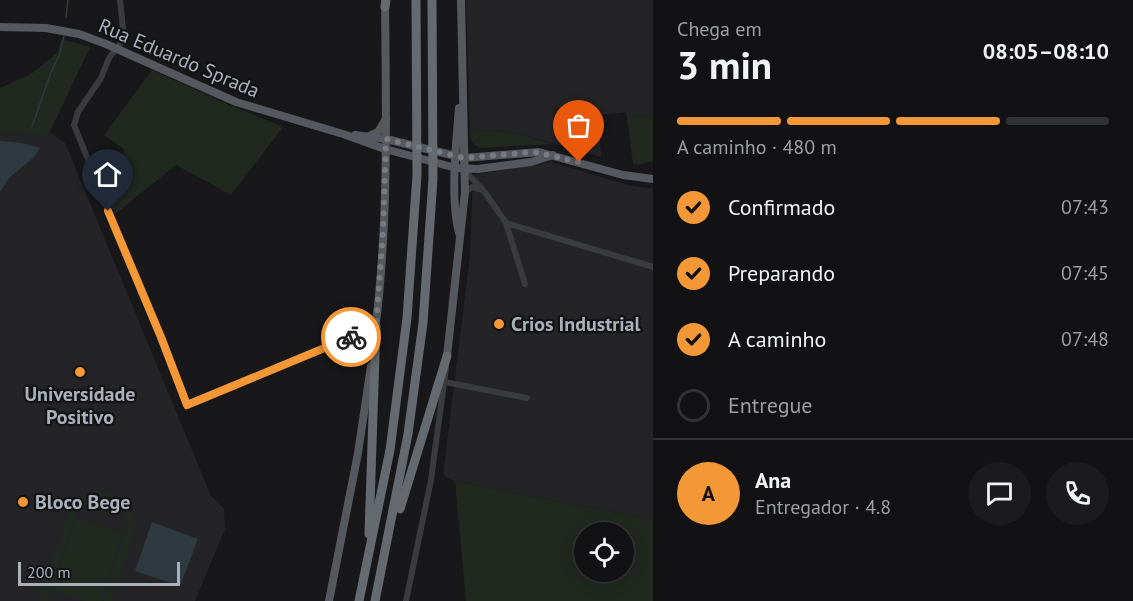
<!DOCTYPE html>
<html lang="pt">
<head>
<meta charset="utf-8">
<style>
	body { margin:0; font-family:"PT Sans",sans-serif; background:#1b1b1d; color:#f1f3f6; height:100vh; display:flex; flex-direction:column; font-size:22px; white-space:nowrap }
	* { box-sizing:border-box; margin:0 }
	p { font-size:20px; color:#9c9ea0 }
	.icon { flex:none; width:33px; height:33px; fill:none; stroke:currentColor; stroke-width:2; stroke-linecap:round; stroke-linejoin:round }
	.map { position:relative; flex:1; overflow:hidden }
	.sheet { display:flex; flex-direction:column; background:#121214; width:480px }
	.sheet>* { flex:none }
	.tools { position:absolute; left:574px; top:522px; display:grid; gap:12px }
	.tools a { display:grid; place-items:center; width:60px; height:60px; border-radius:50%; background:#121214; box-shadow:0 3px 15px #0003,0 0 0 2px #313234; font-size:30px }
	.scale { position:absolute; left:18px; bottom:15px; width:162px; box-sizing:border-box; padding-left:6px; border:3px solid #aab1ba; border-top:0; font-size:16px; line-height:21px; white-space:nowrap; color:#aab1ba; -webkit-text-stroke:4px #131315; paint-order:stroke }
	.pin { position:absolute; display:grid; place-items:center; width:51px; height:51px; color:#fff; margin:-62px -26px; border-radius:50% 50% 50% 0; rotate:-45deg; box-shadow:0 0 6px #0007 }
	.pin .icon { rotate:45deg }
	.courier { position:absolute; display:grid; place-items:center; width:60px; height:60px; margin:-30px; border:4px solid #f49736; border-radius:50%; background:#fff; color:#222; box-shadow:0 2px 8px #0007 }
	.headline em { font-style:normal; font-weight:700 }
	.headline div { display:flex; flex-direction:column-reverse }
	.headline { display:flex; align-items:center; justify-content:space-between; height:102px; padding:0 24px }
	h1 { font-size:39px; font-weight:700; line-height:45px }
	.bar { display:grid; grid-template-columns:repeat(4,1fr); gap:9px 6px; align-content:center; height:72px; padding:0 24px }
	.bar i { height:8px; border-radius:4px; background:#313234 }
	.bar .active { background:#f49736 }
	.bar p { grid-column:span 4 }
	.line { display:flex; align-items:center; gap:15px; padding:0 24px; border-top:2px solid #313234 }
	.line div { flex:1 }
	.round { display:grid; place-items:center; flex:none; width:63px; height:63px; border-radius:32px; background:#1b1b1d }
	ol { padding:0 24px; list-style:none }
	li { display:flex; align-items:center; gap:18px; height:66px }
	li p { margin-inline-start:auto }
	li .icon { padding:6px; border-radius:50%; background:#f49736; color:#111; stroke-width:4 }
	li:last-child { color:#9c9ea0 }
	li i { width:33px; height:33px; border:3px solid #313234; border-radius:50% }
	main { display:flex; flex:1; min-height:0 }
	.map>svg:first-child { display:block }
	.built { fill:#242427 }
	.green { fill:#202820; fill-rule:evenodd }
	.water { fill:#2e3a3f }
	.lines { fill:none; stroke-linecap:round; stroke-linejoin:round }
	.stream { stroke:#2e3a3f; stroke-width:1.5 }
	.minor { stroke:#393b3f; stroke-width:6 }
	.major { stroke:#55585e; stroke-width:8 }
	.highway { stroke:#656a70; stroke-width:9 }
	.done { stroke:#777b82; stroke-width:6; stroke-dasharray:0 10.8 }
	.route { stroke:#f49736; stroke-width:8 }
	.poi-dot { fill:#f49736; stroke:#131315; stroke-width:2 }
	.labels { text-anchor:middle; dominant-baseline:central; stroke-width:4.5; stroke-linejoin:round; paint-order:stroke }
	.street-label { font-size:20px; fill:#aab1ba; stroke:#131315 }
	.poi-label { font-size:20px; font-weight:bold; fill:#aab1ba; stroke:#131315; text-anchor:start }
</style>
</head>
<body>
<main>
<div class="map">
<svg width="653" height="601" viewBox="0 0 653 601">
	<rect width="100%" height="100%" fill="#18181a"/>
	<!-- built -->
	<g class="built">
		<polygon points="466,0 653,0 653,115 627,118 626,112 598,115 601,157 515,133 470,129"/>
		<polygon points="0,125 38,129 51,133 65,143 211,496 224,509 225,529 195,601 0,601"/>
		<polygon points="551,162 628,185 653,189 653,520 455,481 443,475 470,255 473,175"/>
	</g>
	<!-- green -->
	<g class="green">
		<polygon points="61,39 90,47 48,136 0,131 0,88 31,74 58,52"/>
		<polygon points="152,70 220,101 283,127 231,195 176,165 115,214 103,189 125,150 104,135"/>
		<polygon points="653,115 653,161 638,165 633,164 627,118"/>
		<path d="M470 129 515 133 553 144 482 148C470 145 471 139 470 129Z"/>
		<path d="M455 481 653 520V601H466ZM585 532H624V572H585Z"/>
		<path d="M95 491C118 489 138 506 135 530 131 553 119 579 111 601H103L125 533C128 517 121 504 105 499L97 521H94L102 499H94L85 502 76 513 50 589 49 601H40L42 588 70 509 80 497Z"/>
		<polygon points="76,518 123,534 101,601 85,601 52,590"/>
	</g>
	<!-- water -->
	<g class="water">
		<polygon points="0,141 22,143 40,148 34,157 9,178 0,192"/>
		<polygon points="152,522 198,539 180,586 135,571"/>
	</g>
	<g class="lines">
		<!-- stream -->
		<g class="stream">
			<polyline points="66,17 68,0"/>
			<polyline points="32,127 51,72 59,56 64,36"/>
		</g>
		<!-- minor -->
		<g class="minor">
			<polyline points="120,0 124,39 109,58 101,78 78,112 74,125 187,405 376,326"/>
			<polyline points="464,170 484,191 506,223 525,284"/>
			<polyline points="465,192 472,187 482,190"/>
			<polyline points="506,223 653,267"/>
			<polyline points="445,382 527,398"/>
			<polyline points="406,601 431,480 446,368"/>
		</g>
		<!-- major -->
		<g class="major">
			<polyline points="0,27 46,28 79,34 106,44 236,102 343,134 385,149 456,168 478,169 531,162 553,155"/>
			<path d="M459 108C456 145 450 198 459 233"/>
			<polyline points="355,135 386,139 464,158 539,152 623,175 653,179"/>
			<polyline points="367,137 378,132 386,119"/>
			<path d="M375 331C389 222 386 111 385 1"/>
			<polyline points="447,356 465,192 461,0"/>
			<polyline points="329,601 358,453 371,366"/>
		</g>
		<!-- highway -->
		<g class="highway">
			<polyline points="385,7 386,0"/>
			<polyline points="400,509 447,356"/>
			<polyline points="369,534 376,326"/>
			<polyline points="359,601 390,450 407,318 417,175 416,0"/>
			<polyline points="375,601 408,434 423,323 433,179 432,0"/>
		</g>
	</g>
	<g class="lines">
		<!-- done -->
		<polyline class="done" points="351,337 376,326 383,231 386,139 464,158 535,152 579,162"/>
		<!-- route -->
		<polyline class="route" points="108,211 161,337 187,405 351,337"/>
	</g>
	<!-- markers -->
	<g class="poi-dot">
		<circle cx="499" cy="324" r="6"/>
		<circle cx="80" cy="372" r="6"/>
		<circle cx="23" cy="502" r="6"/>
	</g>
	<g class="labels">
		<!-- street labels -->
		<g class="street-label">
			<text transform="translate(179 58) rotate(23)">Rua Eduardo Sprada</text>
		</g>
		<!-- poi labels -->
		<g class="poi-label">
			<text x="511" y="324">Crios Industrial</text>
			<text x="80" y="394" text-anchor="middle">Universidade<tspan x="80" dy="23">Positivo</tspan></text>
			<text x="35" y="502">Bloco Bege</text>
		</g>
	</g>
</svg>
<div class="tools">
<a><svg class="icon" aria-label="locate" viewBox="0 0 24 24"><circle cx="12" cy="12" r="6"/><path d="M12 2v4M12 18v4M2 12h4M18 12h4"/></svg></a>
</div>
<div class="scale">200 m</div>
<div class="pin" style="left:579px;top:162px;background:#ea580c"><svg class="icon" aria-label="bag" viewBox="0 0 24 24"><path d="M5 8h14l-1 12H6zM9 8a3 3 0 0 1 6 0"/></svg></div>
<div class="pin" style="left:108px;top:211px;background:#1f2937"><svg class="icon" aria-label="home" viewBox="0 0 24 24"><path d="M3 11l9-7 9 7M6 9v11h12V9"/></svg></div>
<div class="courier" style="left:351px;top:337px"><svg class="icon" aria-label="bike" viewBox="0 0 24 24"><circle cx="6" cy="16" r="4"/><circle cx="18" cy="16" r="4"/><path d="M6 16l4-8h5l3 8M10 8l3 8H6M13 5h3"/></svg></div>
</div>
<section class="sheet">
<div class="headline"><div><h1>3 min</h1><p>Chega em</p></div><em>08:05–08:10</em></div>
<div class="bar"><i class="active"></i><i class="active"></i><i class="active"></i><i></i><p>A caminho · 480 m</p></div>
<ol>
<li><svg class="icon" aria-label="check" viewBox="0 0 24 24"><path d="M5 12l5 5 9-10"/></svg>Confirmado<p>07:43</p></li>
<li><svg class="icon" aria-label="check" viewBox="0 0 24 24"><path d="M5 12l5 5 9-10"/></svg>Preparando<p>07:45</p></li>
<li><svg class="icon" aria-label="check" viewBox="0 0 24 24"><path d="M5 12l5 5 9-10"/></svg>A caminho<p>07:48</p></li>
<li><i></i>Entregue</li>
</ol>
<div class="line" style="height:108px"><b class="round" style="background:#f49736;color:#111">A</b><div><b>Ana</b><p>Entregador · 4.8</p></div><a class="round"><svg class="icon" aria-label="chat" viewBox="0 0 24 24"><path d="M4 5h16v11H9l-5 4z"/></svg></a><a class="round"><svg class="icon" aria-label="phone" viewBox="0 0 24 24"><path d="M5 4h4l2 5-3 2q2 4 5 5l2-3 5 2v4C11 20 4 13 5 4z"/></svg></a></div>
</section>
</main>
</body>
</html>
